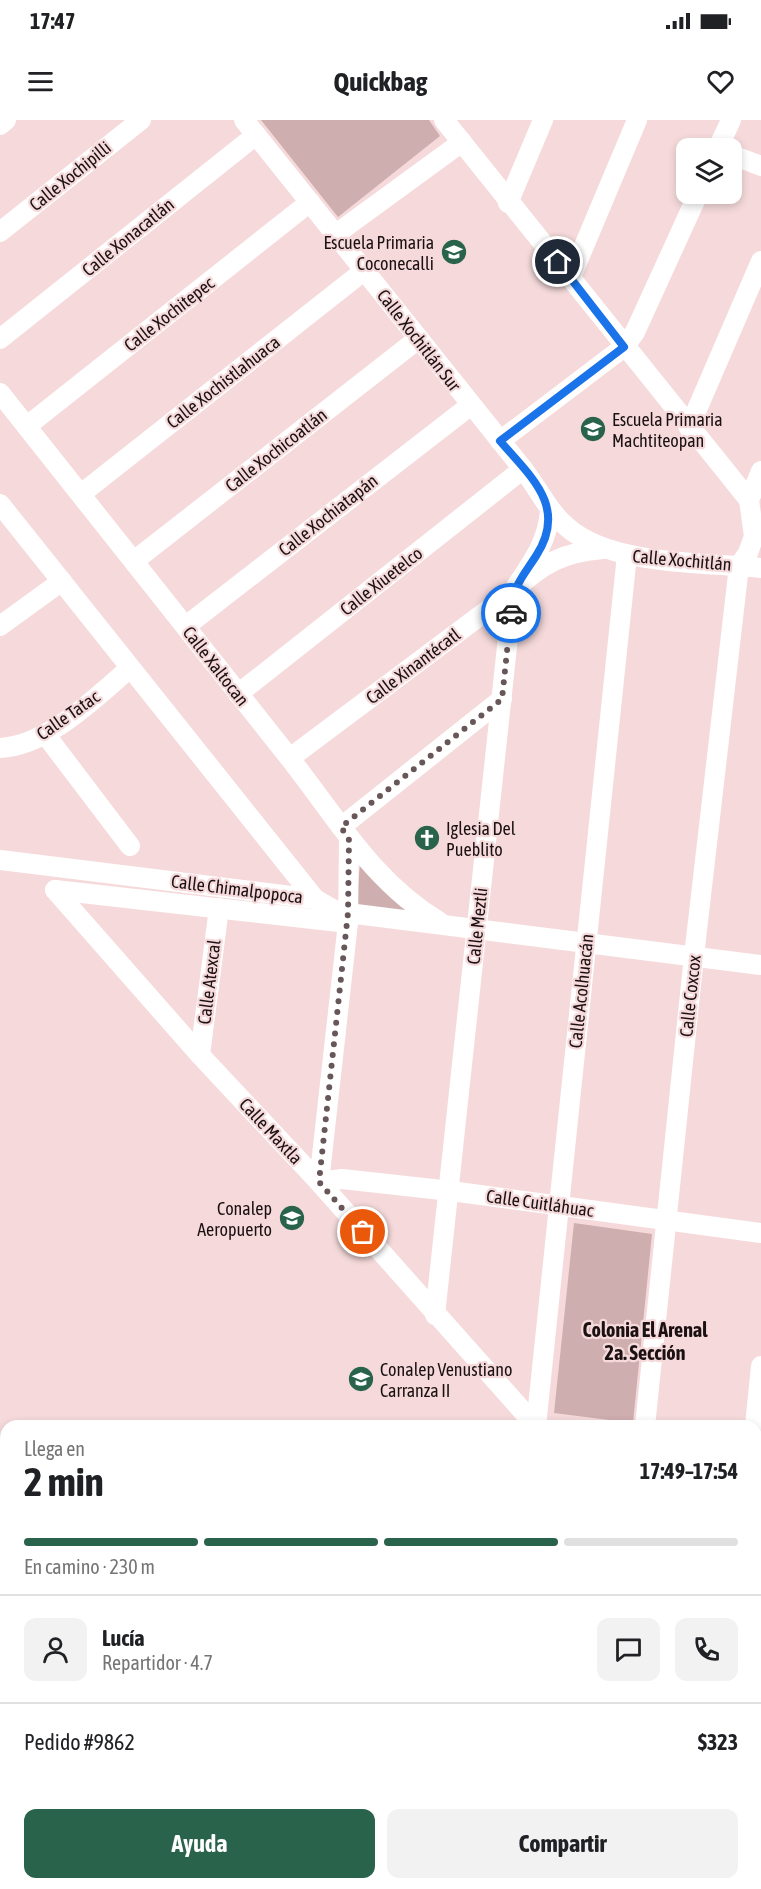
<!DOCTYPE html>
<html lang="es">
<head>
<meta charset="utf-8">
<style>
	body { margin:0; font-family:"Asap Condensed",sans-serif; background:#f2f2f2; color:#202124; height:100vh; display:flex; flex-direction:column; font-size:22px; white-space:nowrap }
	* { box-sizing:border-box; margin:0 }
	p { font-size:20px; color:#757577 }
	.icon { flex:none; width:33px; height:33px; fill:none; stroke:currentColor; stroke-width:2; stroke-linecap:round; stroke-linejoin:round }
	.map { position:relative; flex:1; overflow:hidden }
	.sheet { position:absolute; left:0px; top:1300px; width:762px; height:470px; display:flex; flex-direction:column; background:#fff; border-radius:18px 18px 0 0; box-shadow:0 3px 9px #0003 }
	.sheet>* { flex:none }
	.controls { position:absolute; left:676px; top:18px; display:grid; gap:12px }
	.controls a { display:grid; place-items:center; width:66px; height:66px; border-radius:12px; background:#fff; box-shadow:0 3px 9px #0003; font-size:30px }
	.pin { position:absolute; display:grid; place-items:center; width:51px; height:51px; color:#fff; margin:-26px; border:3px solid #fff; border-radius:50%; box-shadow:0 2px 6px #0007 }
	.courier { position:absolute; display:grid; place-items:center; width:60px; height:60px; margin:-30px; border:4px solid #1a73e8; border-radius:50%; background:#fff; color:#222; box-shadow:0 2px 8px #0007 }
	.summary em { font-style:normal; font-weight:700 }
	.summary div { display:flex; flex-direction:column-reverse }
	.summary { display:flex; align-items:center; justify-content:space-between; height:102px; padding:0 24px }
	h1 { font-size:39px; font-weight:700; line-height:45px }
	.bar { display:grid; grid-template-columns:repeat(4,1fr); gap:9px 6px; align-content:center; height:72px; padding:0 24px }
	.bar i { height:8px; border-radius:4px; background:#e0e0e0 }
	.bar .on { background:#29634c }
	.bar p { grid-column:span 4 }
	.line { display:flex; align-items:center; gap:15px; padding:0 24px; border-top:2px solid #e0e0e0 }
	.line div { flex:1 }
	.round { display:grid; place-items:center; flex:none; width:63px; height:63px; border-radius:12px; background:#f2f2f2 }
	.primary-button { display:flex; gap:12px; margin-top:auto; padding:12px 24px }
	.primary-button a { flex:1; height:69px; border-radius:12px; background:#29634c; color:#fff; font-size:24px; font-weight:700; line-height:69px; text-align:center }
	.primary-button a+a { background:#f2f2f2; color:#202124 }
	.status { display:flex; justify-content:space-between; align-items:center; height:42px; padding:0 30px; background:#fff; direction:ltr }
	.status svg { height:16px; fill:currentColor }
	header { display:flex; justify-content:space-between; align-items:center; height:78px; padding:0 24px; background:#fff; font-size:27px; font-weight:700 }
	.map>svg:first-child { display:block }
	.green { fill:#cfaeaf }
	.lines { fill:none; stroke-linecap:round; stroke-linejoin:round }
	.minor { stroke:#fff; stroke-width:20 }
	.major { stroke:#f8cacd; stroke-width:24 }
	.done { stroke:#685758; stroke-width:6; stroke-dasharray:0 10.8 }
	.route { stroke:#1a73e8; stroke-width:8 }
	.labels { text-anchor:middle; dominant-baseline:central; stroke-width:4.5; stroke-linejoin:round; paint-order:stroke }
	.street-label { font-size:18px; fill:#1b1112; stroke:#f6dadb }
	.poi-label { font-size:18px; fill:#1b1112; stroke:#f6dadb; text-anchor:start }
	.neighbourhood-label { font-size:20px; font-weight:bold; fill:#1b1112; stroke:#f6dadb }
</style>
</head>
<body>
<div class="status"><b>17:47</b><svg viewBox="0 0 49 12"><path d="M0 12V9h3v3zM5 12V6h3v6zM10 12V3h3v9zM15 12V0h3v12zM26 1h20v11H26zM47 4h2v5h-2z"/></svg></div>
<header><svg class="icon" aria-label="menu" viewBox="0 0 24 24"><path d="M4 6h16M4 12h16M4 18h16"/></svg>Quickbag<svg class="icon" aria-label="heart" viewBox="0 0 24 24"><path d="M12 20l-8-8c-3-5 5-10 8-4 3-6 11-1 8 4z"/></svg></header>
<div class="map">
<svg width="761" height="1769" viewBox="0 0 761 1769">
	<rect width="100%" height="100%" fill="#f6dadb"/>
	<!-- green -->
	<g class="green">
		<polygon points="261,0 429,0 440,16 338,97"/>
		<polygon points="360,744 427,798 356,787"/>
		<polygon points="574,1103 652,1114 633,1303 554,1293"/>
	</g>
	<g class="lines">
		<!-- minor -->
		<g class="minor">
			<path d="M244 0 523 349C538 368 548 391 567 407 611 446 704 442 761 448"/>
			<polyline points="444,0 749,380"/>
			<polyline points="0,5 6,0"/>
			<polyline points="718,28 731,0"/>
			<polyline points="732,35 761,46"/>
			<polyline points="508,83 543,0"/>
			<polyline points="0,112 141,0"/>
			<polyline points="336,114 462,22"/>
			<polyline points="571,157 637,0"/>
			<polyline points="0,219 256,15"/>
			<path d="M0 273C96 393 191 515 288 636 335 695 372 762 440 802"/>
			<polyline points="27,306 310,82"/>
			<polyline points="689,308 761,141"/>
			<polyline points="500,321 624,227 635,212 698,74"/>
			<polyline points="81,374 365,150"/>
			<polyline points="0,384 315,779"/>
			<polyline points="134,441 418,219"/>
			<polyline points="0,506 62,461"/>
			<polyline points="186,506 471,285"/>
			<polyline points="238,574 523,349"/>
			<polyline points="45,614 130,726"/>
			<path d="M0 628C47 626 95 578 130 548"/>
			<path d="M290 638 513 471C542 444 563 432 603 429"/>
			<polyline points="341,707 502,579"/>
			<polyline points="349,720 348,803 319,1062 342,1059 451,1071 761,1113"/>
			<polyline points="0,740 315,779 334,790 348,793 761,845"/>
			<polyline points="55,770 200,935 319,1062 536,1306"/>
			<polyline points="55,770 348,803"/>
			<polyline points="200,935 219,788"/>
			<path d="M435 1195 513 471C531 444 548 422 550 390"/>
			<polyline points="536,1306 627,435"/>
			<polyline points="645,1306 694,836 739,446 748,433 754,416 749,380 761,351"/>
			<polyline points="755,1306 761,1246"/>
			<polyline points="756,1334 761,1335"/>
			<polyline points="0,1441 6,1448"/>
			<polyline points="756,1538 761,1543"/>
			<polyline points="0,1677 6,1616"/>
			<polyline points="0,1721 6,1722"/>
			<polyline points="398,1764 445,1769"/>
			<polyline points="379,1769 380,1764"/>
		</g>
		<!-- major -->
		<g class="major">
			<polyline points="756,1633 761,1623"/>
			<polyline points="756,1735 761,1733"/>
			<polyline points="680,1769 683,1764"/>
			<polyline points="704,1769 708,1764"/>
		</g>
	</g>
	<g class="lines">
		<!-- done -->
		<polyline class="done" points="363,1112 319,1062 348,793 349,720 341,707 502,579 511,493"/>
		<!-- route -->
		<path class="route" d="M511 493C514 464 521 459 536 436 568 387 531 357 500 321L624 227 558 142"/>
	</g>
	<!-- icons -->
	<defs>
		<g id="school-disc" transform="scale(1.35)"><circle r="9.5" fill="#29634c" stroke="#f6dadb"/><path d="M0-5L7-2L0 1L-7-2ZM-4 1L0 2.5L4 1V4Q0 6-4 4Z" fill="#fff"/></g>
		<g id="church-disc" transform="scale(1.35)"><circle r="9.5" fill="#29634c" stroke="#f6dadb"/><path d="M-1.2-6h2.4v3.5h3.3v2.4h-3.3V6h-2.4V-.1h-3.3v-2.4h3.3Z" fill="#fff"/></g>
		<g id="university-disc" transform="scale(1.35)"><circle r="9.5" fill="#29634c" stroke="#f6dadb"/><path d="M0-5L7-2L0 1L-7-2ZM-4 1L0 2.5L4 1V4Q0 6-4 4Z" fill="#fff"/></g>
	</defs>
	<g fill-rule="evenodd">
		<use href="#school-disc" x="454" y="132"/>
		<use href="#school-disc" x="593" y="309"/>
		<use href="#church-disc" x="427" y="718"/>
		<use href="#university-disc" x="292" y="1098"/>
		<use href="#university-disc" x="361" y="1259"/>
	</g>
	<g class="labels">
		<!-- street labels -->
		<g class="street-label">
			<text transform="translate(70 56) rotate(-39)">Calle Xochipilli</text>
			<text transform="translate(128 117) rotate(-39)">Calle Xonacatlán</text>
			<text transform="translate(169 194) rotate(-38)">Calle Xochitepec</text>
			<text transform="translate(419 220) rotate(52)">Calle Xochitlán Sur</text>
			<text transform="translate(223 262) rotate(-38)">Calle Xochistlahuaca</text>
			<text transform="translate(276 330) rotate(-38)">Calle Xochicoatlán</text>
			<text transform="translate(328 395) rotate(-38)">Calle Xochiatapán</text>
			<text transform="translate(682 440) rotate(5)">Calle Xochitlán</text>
			<text transform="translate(381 461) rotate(-38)">Calle Xiuetelco</text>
			<text transform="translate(216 546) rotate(52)">Calle Xaltocan</text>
			<text transform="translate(413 546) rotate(-37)">Calle Xinantécatl</text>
			<text transform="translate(68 595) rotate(-35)">Calle Tatac</text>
			<text transform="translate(237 769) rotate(7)">Calle Chimalpopoca</text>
			<text transform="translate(477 806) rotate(-84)">Calle Meztli</text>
			<text transform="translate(209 862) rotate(-83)">Calle Atexcal</text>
			<text transform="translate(581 871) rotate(-84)">Calle Acolhuacán</text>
			<text transform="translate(690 876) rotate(-84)">Calle Coxcox</text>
			<text transform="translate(271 1011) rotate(47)">Calle Maxtla</text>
			<text transform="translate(540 1083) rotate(8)">Calle Cuitláhuac</text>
		</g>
		<!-- poi labels -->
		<g class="poi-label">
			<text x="434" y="122" text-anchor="end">Escuela Primaria<tspan x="434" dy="21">Coconecalli</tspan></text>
			<text x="612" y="299">Escuela Primaria<tspan x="612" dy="21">Machtiteopan</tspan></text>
			<text x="446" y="708">Iglesia Del<tspan x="446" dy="21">Pueblito</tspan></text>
			<text x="272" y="1088" text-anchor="end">Conalep<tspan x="272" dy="21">Aeropuerto</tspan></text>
			<text x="380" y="1249">Conalep Venustiano<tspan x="380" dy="21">Carranza II</tspan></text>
		</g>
		<!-- neighbourhood labels -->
		<g class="neighbourhood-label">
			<text x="645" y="1209">Colonia El Arenal<tspan x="645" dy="23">2a. Sección</tspan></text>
		</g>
	</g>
</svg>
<div class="controls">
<a><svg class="icon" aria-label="layers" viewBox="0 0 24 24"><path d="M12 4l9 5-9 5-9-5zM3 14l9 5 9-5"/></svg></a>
</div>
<div class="pin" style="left:363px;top:1112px;background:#ea580c"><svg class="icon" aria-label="bag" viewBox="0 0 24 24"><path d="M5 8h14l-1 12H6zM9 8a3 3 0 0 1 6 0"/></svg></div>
<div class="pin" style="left:558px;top:142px;background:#1f2937"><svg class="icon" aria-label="home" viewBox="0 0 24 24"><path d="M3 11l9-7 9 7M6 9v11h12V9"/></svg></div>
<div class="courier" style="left:511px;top:493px"><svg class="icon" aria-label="car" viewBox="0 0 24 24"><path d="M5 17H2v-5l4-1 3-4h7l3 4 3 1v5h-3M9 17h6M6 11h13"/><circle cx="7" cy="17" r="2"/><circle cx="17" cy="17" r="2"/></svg></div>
<section class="sheet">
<div class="summary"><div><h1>2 min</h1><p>Llega en</p></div><em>17:49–17:54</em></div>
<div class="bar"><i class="on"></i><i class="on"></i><i class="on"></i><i></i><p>En camino · 230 m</p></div>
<div class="line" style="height:108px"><a class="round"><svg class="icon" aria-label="person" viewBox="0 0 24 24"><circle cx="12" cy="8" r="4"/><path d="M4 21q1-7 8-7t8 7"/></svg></a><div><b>Lucía</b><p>Repartidor · 4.7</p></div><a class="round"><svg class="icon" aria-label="chat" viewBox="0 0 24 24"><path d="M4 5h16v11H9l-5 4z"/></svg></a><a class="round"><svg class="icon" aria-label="phone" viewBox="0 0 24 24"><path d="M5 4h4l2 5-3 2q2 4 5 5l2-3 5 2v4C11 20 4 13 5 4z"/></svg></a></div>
<div class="line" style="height:78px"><div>Pedido #9862</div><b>$323</b></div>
<div class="primary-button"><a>Ayuda</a><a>Compartir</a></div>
</section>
</div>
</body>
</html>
